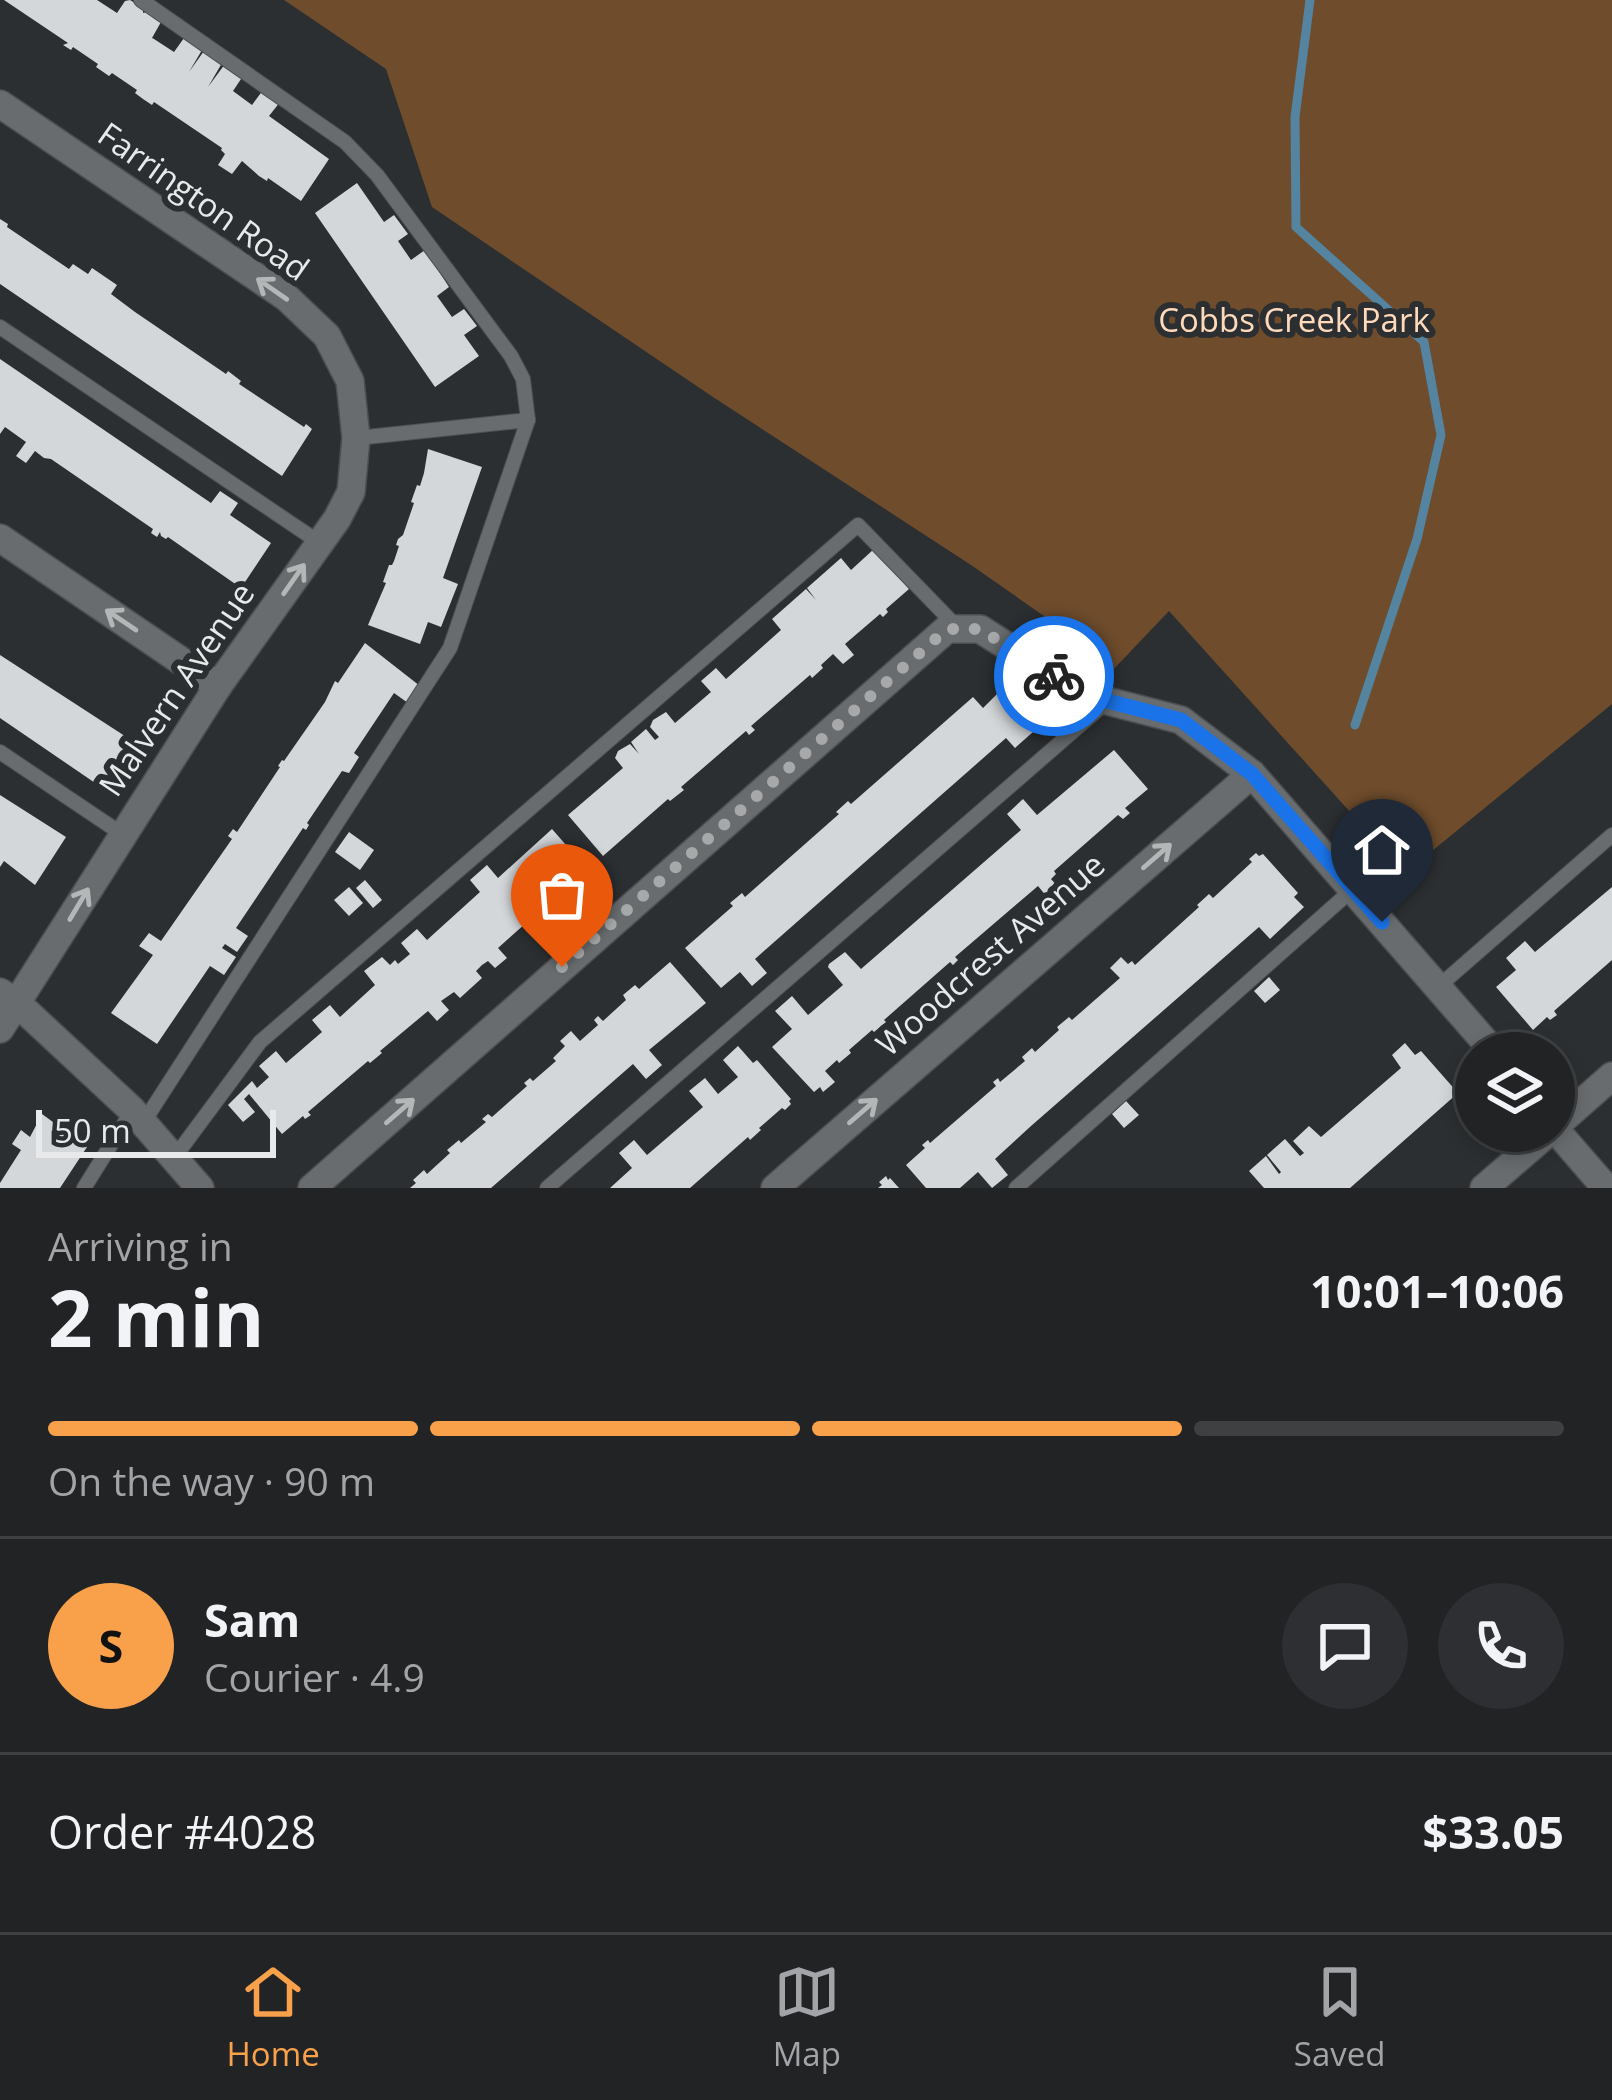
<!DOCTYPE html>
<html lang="en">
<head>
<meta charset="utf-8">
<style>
	body { margin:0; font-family:"Open Sans",sans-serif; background:#2d2f32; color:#f1f3f6; height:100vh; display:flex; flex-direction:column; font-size:45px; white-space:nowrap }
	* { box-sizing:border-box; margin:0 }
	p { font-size:39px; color:#a2a4a7 }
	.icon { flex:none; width:66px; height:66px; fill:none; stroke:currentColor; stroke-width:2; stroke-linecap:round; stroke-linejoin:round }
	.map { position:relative; height:1188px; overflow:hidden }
	.side { display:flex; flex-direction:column; background:#212325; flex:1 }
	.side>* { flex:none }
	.buttons { position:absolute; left:1455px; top:1032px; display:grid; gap:24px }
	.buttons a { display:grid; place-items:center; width:120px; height:120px; border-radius:50%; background:#212325; box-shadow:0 6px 18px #0003,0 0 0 3px #3e4042; font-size:60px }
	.scale { position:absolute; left:36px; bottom:30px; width:240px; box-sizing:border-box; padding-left:12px; border:6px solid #e7e9ea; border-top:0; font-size:33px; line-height:42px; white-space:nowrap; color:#e7e9ea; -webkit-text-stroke:9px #2c2f31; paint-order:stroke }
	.pin { position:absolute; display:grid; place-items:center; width:102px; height:102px; color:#fff; margin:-123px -51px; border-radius:50% 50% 50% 0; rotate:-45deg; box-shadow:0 0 12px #0007 }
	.pin .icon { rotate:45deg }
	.courier { position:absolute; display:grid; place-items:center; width:120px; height:120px; margin:-60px; border:9px solid #1a73e8; border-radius:50%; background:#fff; color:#222; box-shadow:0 3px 15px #0007 }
	.overview em { font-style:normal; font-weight:700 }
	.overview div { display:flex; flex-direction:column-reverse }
	.overview { display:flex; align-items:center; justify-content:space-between; height:204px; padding:0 48px }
	h1 { font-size:78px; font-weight:700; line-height:90px }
	.bar { display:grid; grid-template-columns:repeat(4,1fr); gap:18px 12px; align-content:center; height:144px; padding:0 48px }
	.bar i { height:15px; border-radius:9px; background:#3e4042 }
	.bar .current { background:#f8a14a }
	.bar p { grid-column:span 4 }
	.line { display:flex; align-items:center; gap:30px; padding:0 48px; border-top:3px solid #3e4042 }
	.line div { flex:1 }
	.round { display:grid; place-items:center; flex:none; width:126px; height:126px; border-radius:63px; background:#2d2f32 }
	.tab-bar { display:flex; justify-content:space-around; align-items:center; height:168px; border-top:3px solid #3e4042; background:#212325; font-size:33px; color:#a2a4a7 }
	.tab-bar a { display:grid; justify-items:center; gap:6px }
	.tab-bar .current { color:#f8a14a }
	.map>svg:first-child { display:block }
	.green { fill:#6e4c2c }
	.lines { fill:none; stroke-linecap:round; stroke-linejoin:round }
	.stream { stroke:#5484a0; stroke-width:9 }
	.building { fill:#d4d7da }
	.lane-casing { stroke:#4c4e4f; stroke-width:16 }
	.street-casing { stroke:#4c4e4f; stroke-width:30 }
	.lane { stroke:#686c6e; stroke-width:14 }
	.street { stroke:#686c6e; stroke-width:27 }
	.oneway { stroke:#b4b7b8 }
	.done { stroke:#a6a8a9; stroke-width:12; stroke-dasharray:0 21.6 }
	.route { stroke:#1a73e8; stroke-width:15 }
	.labels { text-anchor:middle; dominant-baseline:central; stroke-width:12; stroke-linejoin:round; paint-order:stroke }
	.street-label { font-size:33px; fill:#e7e9ea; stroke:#2c2f31 }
	.park-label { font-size:33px; fill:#fed9ba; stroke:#2c2f31 }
</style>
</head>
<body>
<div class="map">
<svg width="1612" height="1188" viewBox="0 0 1612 1188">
	<rect width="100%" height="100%" fill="#2c2f31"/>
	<!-- green -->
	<polygon class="green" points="284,0 1612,0 1612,704 1405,873 1169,611 1110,673 1087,646 971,565 713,397 432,207 386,69"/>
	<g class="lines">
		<!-- stream -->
		<polyline class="stream" points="1310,0 1295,117 1296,227 1424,342 1441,435 1417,539 1355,725"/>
	</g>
	<!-- building -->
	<g class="building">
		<polygon points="4,0 97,0 117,13 125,1 130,0 143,8 143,13 147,12 161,22 152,38 154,39 174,52 184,38 202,50 189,72 204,51 222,63 208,87 225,64 243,76 233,91 252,105 263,90 280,102 269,116 329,159 301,201 268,178 267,181 259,176 242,161 232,174 218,165 225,154 221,150 222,148 154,102 152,105 143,99 135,93 137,90 112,73 109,76 96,67 98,64 73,47 71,50 63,45 68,43"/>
		<polygon points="357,183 384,222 394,215 408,234 398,241 411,260 425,250 449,287 437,296 452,317 464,309 477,326 464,335 479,356 435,387 315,213"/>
		<polygon points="0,219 8,224 7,227 69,269 73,264 88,274 92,268 117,285 111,294 135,312 226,374 228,371 241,381 239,384 304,427 306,424 312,429 282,476 0,284"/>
		<polygon points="0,359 211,503 220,491 238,503 230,515 271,543 241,588 168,537 166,539 161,536 160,532 157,537 151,533 153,529 51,459 44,458 35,451 26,463 16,456 26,442 5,427 0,434"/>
		<polygon points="428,449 482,467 443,578 458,584 441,627 428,622 420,644 368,625 386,583 383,582 389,565 392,565 394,561 399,546 396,545 398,539 403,535 414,503 411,502 417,485 420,486 424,473"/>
		<polygon points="874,549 909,589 886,609 888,612 883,617 880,614 845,644 854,655 843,664 833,654 821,665 823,668 812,678 810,675 751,726 755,730 749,735 746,731 681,787 684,790 670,801 668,799 603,856 568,815 623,768 615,758 618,751 630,744 639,754 631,742 646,729 655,740 659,737 650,727 653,720 666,712 675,723 711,692 701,681 716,668 726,679 781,630 772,619 806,589 816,600 807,588 841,558 851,570"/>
		<polygon points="365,643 420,686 408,703 394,693 354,753 359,757 349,773 342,771 307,823 309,825 306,830 303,828 236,928 248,936 237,952 225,944 222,948 236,957 224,975 210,966 157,1044 111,1013 153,955 139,946 149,933 161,941 232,839 228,836 233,829 237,832 280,767 278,766 282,760 284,761 325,702 335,681 338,683"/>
		<polygon points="0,655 131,740 101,787 0,718"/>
		<polygon points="997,694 1033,732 1015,748 1006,738 755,959 767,973 752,986 740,972 721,988 685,948 733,906 730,903 742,893 745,897 839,814 836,812 848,801 851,804 973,697 983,708"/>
		<polygon points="1114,750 1148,789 1125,808 1130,813 1123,819 1118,815 1054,871 1056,874 1051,879 1059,888 1047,897 1038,886 955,957 958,960 953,965 950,962 884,1020 886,1022 874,1032 872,1030 849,1050 851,1053 839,1063 837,1060 825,1071 835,1082 823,1092 820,1087 814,1092 772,1047 792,1029 775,1011 792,996 808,1015 843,985 828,967 829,964 845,952 861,969 1021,830 1007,814 1023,799 1037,815"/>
		<polygon points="0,795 66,837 35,885 4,861 0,867"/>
		<polygon points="552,829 587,869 498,948 507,958 495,968 488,961 482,965 476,971 482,978 460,998 454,992 441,1001 449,1010 437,1021 428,1011 380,1051 382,1053 370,1063 368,1061 308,1112 311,1115 305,1119 303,1116 282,1134 249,1094 244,1099 255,1112 243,1122 228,1105 252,1081 257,1088 269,1077 259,1066 276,1051 286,1063 322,1032 312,1020 330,1005 340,1017 375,985 364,971 382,957 390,965 395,960 398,964 410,954 401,943 417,929 427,940 480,892 470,880 487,865 498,878"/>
		<polygon points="349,832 374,850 360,870 335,852"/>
		<polygon points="1256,853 1259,856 1263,854 1298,893 1294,897 1304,907 1270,939 1259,927 1031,1126 995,1159 1008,1175 992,1188 978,1172 960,1188 926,1188 906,1165 925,1148 922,1145 928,1140 930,1143 996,1086 993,1082 998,1078 1000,1082 1025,1061 1022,1057 1032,1048 1035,1052 1059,1030 1057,1027 1069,1017 1072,1020 1120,978 1110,968 1121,957 1128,964 1132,961 1135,965 1199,907 1197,905 1209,894 1213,898 1252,862 1249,859"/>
		<polygon points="365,880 382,900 373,908 356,888"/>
		<polygon points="349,887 363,903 349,916 334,900"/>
		<polygon points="1612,887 1612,960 1554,1011 1557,1015 1550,1020 1547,1017 1533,1030 1496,987 1516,970 1506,958 1525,941 1535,952"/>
		<polygon points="670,962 706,1003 649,1050 662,1065 646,1079 633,1064 491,1188 410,1188 416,1183 413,1180 424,1170 427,1174 450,1153 447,1150 459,1140 461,1143 486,1122 482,1119 488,1114 492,1117 527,1086 524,1083 530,1078 533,1081 556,1061 553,1058 565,1046 560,1041 571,1031 580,1041 598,1025 594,1020 598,1016 603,1021 626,1000 623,995 635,985 639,989"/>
		<polygon points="1269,977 1280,990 1265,1003 1254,991"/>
		<polygon points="1405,1043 1415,1055 1421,1051 1458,1093 1350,1188 1264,1188 1249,1171 1266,1156 1279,1174 1281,1172 1267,1155 1285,1139 1300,1156 1304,1153 1293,1141 1309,1126 1321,1137 1401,1068 1392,1055"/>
		<polygon points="738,1046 753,1063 757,1060 791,1099 789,1101 791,1104 785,1110 782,1108 759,1128 761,1130 750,1140 748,1137 690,1188 610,1188 632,1168 619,1153 634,1140 647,1155 703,1107 689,1091 705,1078 718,1094 738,1077 723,1060"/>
		<polygon points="1126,1101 1139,1115 1124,1128 1112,1114"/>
		<polygon points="42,1114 87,1147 60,1188 0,1188 0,1183 21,1150 12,1144 21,1130 30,1137"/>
		<polygon points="886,1176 888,1180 890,1178 899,1188 878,1188 882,1185 879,1182"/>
	</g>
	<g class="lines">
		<!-- lane casing -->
		<g class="lane-casing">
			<g id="lane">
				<polyline points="141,0 345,142 377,175 511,356 523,379 528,420"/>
				<polyline points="0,327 320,543"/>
				<polyline points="0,752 122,834"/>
				<polyline points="1438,987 1612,835"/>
				<polyline points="143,1123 450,648 528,420 357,438"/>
				<polyline points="174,1158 260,1042 858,525 956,626"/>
				<polyline points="84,1188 132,1111"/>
				<polyline points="547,1188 1108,701"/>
				<polyline points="1016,1188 1353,889"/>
			</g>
		</g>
		<!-- street casing -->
		<g class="street-casing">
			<g id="street">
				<polyline points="0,104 286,297 327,336 350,381 356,438 351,492 337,519 218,686 0,1029"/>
				<polyline points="0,538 218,686"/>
				<polyline points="0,992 18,1004 132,1110 200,1188"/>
				<polyline points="1554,1127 1612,1076"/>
				<polyline points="1554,1128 1606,1188"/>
				<polyline points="312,1188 947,629 980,629 1084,695 1181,720 1252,774 1495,1053"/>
				<polyline points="775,1188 1252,774"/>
				<polyline points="1484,1188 1550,1131"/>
			</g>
		</g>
		<!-- lane -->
		<use href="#lane" class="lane"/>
		<!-- street -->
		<use href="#street" class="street"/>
	</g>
	<!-- one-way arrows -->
	<defs><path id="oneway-shaft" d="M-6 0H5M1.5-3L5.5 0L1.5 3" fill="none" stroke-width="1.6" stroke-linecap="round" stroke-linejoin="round" transform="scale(3)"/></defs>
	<g class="oneway">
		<use href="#oneway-shaft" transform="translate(272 289) rotate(-145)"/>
		<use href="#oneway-shaft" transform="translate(294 579) rotate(-55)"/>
		<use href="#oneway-shaft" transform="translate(121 620) rotate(-146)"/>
		<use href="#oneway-shaft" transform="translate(1157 856) rotate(-41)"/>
		<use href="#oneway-shaft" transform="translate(79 904) rotate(-59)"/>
		<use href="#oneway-shaft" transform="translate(400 1111) rotate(-41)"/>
		<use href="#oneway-shaft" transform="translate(863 1111) rotate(-41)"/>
	</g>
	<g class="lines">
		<!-- done -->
		<polyline class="done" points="562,967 947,629 980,629 1054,676"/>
		<!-- route -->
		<polyline class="route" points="1054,676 1084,695 1181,720 1252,774 1382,922"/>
	</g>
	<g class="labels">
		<!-- street labels -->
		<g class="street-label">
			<text transform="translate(204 201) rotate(35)">Farrington Road</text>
			<text transform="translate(176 689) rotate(-56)">Malvern Avenue</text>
			<text transform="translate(990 954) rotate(-41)">Woodcrest Avenue</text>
		</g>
		<!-- park labels -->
		<g class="park-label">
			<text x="1294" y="319">Cobbs Creek Park</text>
		</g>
	</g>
</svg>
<div class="buttons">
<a><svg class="icon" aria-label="layers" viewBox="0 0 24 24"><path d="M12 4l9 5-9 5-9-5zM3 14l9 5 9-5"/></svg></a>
</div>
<div class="scale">50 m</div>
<div class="pin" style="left:562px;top:967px;background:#ea580c"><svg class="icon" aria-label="bag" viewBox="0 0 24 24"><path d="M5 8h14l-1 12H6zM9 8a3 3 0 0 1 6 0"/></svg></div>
<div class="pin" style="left:1382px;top:922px;background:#1f2937"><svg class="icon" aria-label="home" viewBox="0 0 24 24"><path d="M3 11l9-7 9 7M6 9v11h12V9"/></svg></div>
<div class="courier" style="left:1054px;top:676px"><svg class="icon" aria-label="bike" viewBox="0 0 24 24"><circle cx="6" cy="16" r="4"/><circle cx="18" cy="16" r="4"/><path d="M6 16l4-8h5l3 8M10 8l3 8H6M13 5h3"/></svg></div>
</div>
<section class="side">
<div class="overview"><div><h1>2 min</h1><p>Arriving in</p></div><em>10:01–10:06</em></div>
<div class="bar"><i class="current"></i><i class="current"></i><i class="current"></i><i></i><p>On the way · 90 m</p></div>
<div class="line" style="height:216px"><b class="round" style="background:#f8a14a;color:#111">S</b><div><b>Sam</b><p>Courier · 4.9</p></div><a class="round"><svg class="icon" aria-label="chat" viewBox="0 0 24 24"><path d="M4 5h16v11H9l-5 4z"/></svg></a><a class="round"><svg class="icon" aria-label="phone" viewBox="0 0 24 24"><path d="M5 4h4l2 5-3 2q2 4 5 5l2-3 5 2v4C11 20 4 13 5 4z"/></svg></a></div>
<div class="line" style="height:156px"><div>Order #4028</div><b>$33.05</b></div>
</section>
<nav class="tab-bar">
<a class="current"><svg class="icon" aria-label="home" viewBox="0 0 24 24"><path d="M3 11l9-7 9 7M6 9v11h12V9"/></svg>Home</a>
<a><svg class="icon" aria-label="map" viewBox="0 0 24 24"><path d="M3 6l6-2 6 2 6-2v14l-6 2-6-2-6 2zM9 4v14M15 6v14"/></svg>Map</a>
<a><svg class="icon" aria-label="saved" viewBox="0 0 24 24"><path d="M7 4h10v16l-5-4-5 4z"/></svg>Saved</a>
</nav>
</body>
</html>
